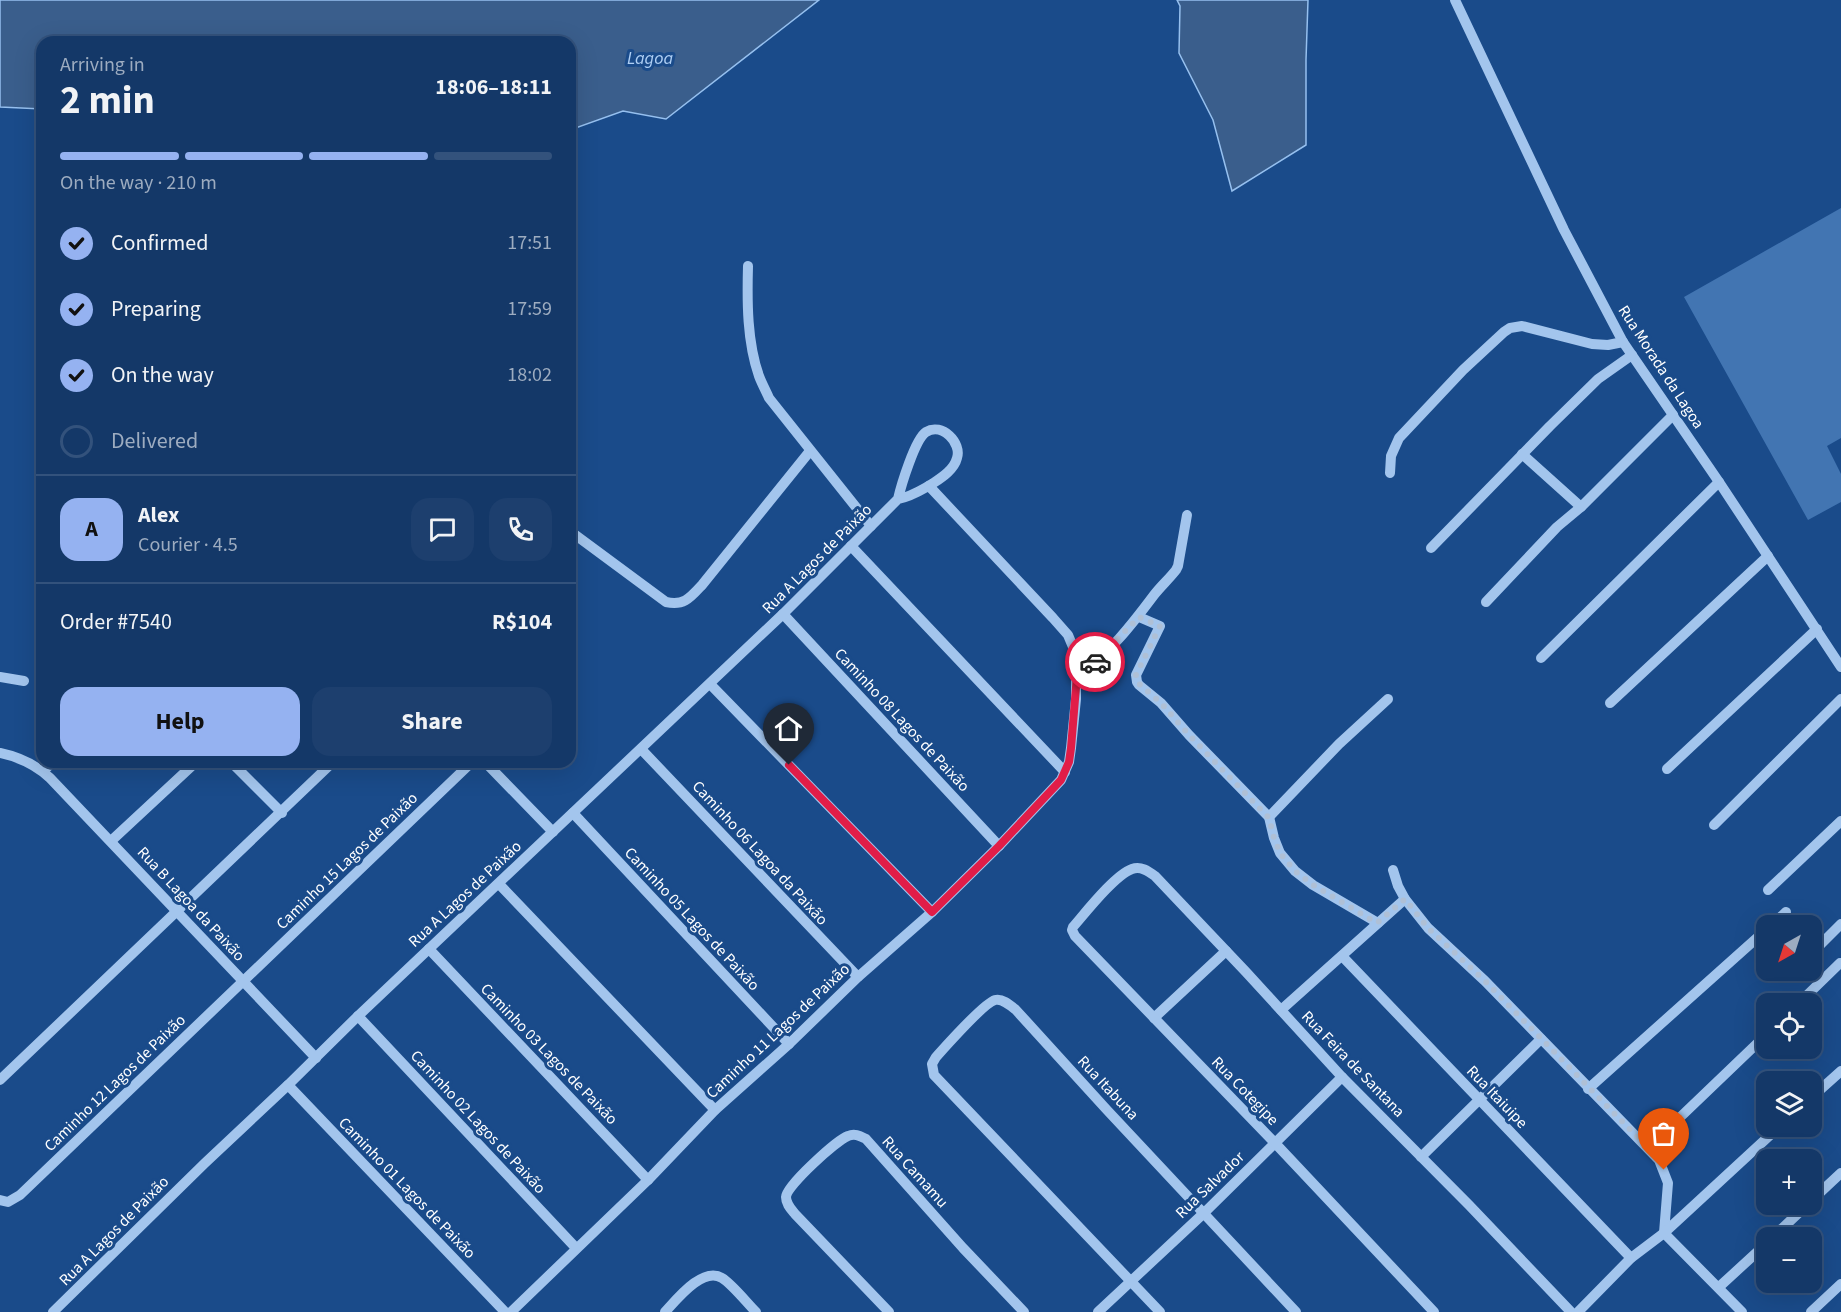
<!DOCTYPE html>
<html lang="en">
<head>
<meta charset="utf-8">
<style>
	body { margin:0; font-family:"Source Sans 3",sans-serif; background:#1d3f6e; color:#f1f3f6; height:100vh; display:flex; flex-direction:column; font-size:22px; white-space:nowrap }
	* { box-sizing:border-box; margin:0 }
	p { font-size:20px; color:#9dacc0 }
	.icon { flex:none; width:33px; height:33px; fill:none; stroke:currentColor; stroke-width:2; stroke-linecap:round; stroke-linejoin:round }
	.map { position:relative; flex:1; overflow:hidden }
	.details { position:absolute; left:36px; top:36px; width:540px; height:732px; display:flex; flex-direction:column; background:#143868; border-radius:18px; box-shadow:0 6px 24px #0002,0 0 0 2px #33527c }
	.details>* { flex:none }
	.needle { width:39px; rotate:219deg }
	.tools { position:absolute; left:1756px; top:915px; display:grid; gap:12px }
	.tools a { display:grid; place-items:center; width:66px; height:66px; border-radius:12px; background:#143868; box-shadow:0 6px 24px #0002,0 0 0 2px #33527c; font-size:30px }
	.pin { position:absolute; display:grid; place-items:center; width:51px; height:51px; color:#fff; margin:-62px -26px; border-radius:50% 50% 50% 0; rotate:-45deg; box-shadow:0 0 6px #0007 }
	.pin .icon { rotate:45deg }
	.courier { position:absolute; display:grid; place-items:center; width:60px; height:60px; margin:-30px; border:4px solid #e11d48; border-radius:50%; background:#fff; color:#222; box-shadow:0 2px 8px #0007 }
	.summary em { font-style:normal; font-weight:700 }
	.summary div { display:flex; flex-direction:column-reverse }
	.summary { display:flex; align-items:center; justify-content:space-between; height:102px; padding:0 24px }
	h1 { font-size:39px; font-weight:700; line-height:45px }
	.bar { display:grid; grid-template-columns:repeat(4,1fr); gap:9px 6px; align-content:center; height:72px; padding:0 24px }
	.bar i { height:8px; border-radius:4px; background:#33527c }
	.bar .active { background:#95b2f1 }
	.bar p { grid-column:span 4 }
	.line { display:flex; align-items:center; gap:15px; padding:0 24px; border-top:2px solid #33527c }
	.line div { flex:1 }
	.round { display:grid; place-items:center; flex:none; width:63px; height:63px; border-radius:18px; background:#1d3f6e }
	ol { padding:0 24px; list-style:none }
	li { display:flex; align-items:center; gap:18px; height:66px }
	li p { margin-inline-start:auto }
	li .icon { padding:6px; border-radius:50%; background:#95b2f1; color:#111; stroke-width:4 }
	li:last-child { color:#9dacc0 }
	li i { width:33px; height:33px; border:3px solid #33527c; border-radius:50% }
	.action { display:flex; gap:12px; margin-top:auto; padding:12px 24px }
	.action a { flex:1; height:69px; border-radius:18px; background:#95b2f1; color:#111; font-size:24px; font-weight:700; line-height:69px; text-align:center }
	.action a+a { background:#1d3f6e; color:#f1f3f6 }
	.map>svg:first-child { display:block }
	.water { fill:#3a5e8c; stroke:#96c0ef; stroke-width:1.5 }
	.building { fill:#4275b2 }
	.lines { fill:none; stroke-linecap:round; stroke-linejoin:round }
	.minor { stroke:#a3c5ed; stroke-width:10 }
	.done { stroke:#afc0d6; stroke-width:6; stroke-dasharray:0 10.8 }
	.route { stroke:#e11d48; stroke-width:8 }
	.labels { text-anchor:middle; dominant-baseline:central; stroke-width:6; stroke-linejoin:round; paint-order:stroke }
	.street-label { font-size:16px; fill:#fff; stroke:#1a4b8a }
	.water-label { font-size:18px; font-style:italic; fill:#afcff4; stroke:#1a4b8a }
</style>
</head>
<body>
<div class="map">
<svg width="1841" height="1312" viewBox="0 0 1841 1312">
	<rect width="100%" height="100%" fill="#1a4b8a"/>
	<!-- water -->
	<g class="water">
		<polygon points="0,0 819,0 666,119 623,111 570,130 570,42 42,42 42,109 0,107"/>
		<polygon points="1177,0 1308,0 1306,60 1306,145 1232,191 1213,120 1179,53 1180,6"/>
	</g>
	<!-- building -->
	<polygon class="building" points="1841,208 1841,438 1827,446 1841,474 1841,502 1808,520 1684,297"/>
	<g class="lines">
		<!-- minor -->
		<g class="minor">
			<polyline points="1455,0 1564,230 1623,342 1719,482 1841,667"/>
			<path d="M748 266C747 302 747 342 759 376 762 384 766 391 769 398L871 526"/>
			<polyline points="1522,454 1581,507"/>
			<polyline points="1390,473 1391,456 1399,438 1463,370 1504,332 1510,328 1522,326 1592,344 1608,345 1623,342"/>
			<path d="M570 531 666 602C684 606 690 598 702 585L810 451"/>
			<polyline points="851,546 1065,772"/>
			<polyline points="1431,548 1550,426 1598,379 1632,355"/>
			<polyline points="1486,602 1557,527 1581,507 1673,415"/>
			<polyline points="783,614 999,846"/>
			<polyline points="1139,617 1160,626 1136,675 1137,682 1139,685 1161,703 1189,735 1269,817 1274,838 1280,853 1295,871 1313,885 1378,923"/>
			<polyline points="1541,658 1719,482"/>
			<path d="M1077 675C1107 657 1133 623 1154 595 1161 586 1169 579 1176 570L1178 566 1187 515"/>
			<polyline points="0,677 24,681"/>
			<polyline points="710,684 932,912"/>
			<polyline points="1610,703 1768,556"/>
			<polyline points="641,749 858,977"/>
			<path d="M0 753C19 757 36 765 50 778L316 1058"/>
			<polyline points="231,762 282,813"/>
			<polyline points="485,762 553,832"/>
			<polyline points="1667,769 1817,629"/>
			<polyline points="43,771 53,762"/>
			<polyline points="573,813 789,1044"/>
			<polyline points="1269,817 1339,744 1388,699"/>
			<polyline points="1714,825 1841,699"/>
			<polyline points="111,841 196,762"/>
			<polyline points="1393,870 1398,886 1405,899 1428,928 1485,981 1659,1160 1668,1183 1664,1233"/>
			<polyline points="499,884 715,1110"/>
			<polyline points="1768,890 1841,821"/>
			<polyline points="1771,926 1786,912"/>
			<polyline points="1821,944 1841,924"/>
			<polyline points="429,949 648,1180"/>
			<polyline points="1342,956 1631,1258"/>
			<polyline points="1798,1004 1840,963"/>
			<polyline points="1281,1010 1405,899"/>
			<polyline points="358,1016 576,1248"/>
			<polyline points="1154,1018 1226,951"/>
			<polyline points="0,1080 333,762"/>
			<polyline points="288,1085 505,1312"/>
			<polyline points="1588,1089 1767,929"/>
			<polyline points="1812,1097 1841,1071"/>
			<polyline points="1648,1148 1767,1034"/>
			<polyline points="1421,1157 1541,1039"/>
			<polyline points="0,1200 8,1202 20,1195 472,762"/>
			<polyline points="1812,1200 1841,1173"/>
			<polyline points="1664,1233 1742,1312"/>
			<polyline points="1772,1238 1808,1204"/>
			<polyline points="1719,1287 1767,1243"/>
			<path d="M53 1312 205 1163 288 1085 358 1016 783 614 898 499C911 497 921 490 932 484 941 478 954 470 957 458 962 443 942 422 926 432 915 439 901 486 898 499"/>
			<polyline points="511,1312 648,1180 715,1110 789,1044 858,977 932,912 999,846 1061,780 1069,762 1071,748 1076,699 1076,654 1068,635 1053,618 929,486"/>
			<path d="M665 1312C677 1299 703 1266 722 1278 732 1284 747 1303 756 1312"/>
			<path d="M889 1312 795 1214C791 1209 786 1204 786 1197 786 1186 837 1140 848 1136 855 1133 860 1136 866 1139L963 1248 1024 1312"/>
			<polyline points="1098,1312 1204,1213 1342,1077"/>
			<path d="M1160 1312 934 1075 932 1064 936 1057C945 1047 984 1003 995 1000 1002 998 1010 1005 1016 1010L1107 1110 1296 1312"/>
			<path d="M1434 1312 1274 1142 1075 936 1072 930 1073 927C1086 912 1115 875 1132 869 1141 866 1148 871 1155 876L1246 972 1342 1077 1469 1205 1571 1312"/>
			<polyline points="1578,1312 1631,1258 1664,1233 1780,1126"/>
			<polyline points="1811,1312 1841,1284"/>
		</g>
	</g>
	<g class="lines">
		<!-- done -->
		<polyline class="done" points="1095,662 1139,617 1160,626 1136,675 1137,682 1161,703 1189,735 1269,818 1274,838 1280,853 1295,871 1313,885 1377,923 1405,899 1428,928 1485,981 1648,1148 1659,1160 1664,1170"/>
		<!-- route -->
		<polyline class="route" points="789,765 932,912 999,846 1061,780 1069,762 1071,748 1077,675 1090,668 1095,662"/>
	</g>
	<g class="labels">
		<!-- street labels -->
		<g class="street-label">
			<text transform="translate(1661 367) rotate(57)">Rua Morada da Lagoa</text>
			<text transform="translate(817 559) rotate(-45)">Rua A Lagos de Paixão</text>
			<text transform="translate(902 720) rotate(47)">Caminho 08 Lagos de Paixão</text>
			<text transform="translate(760 853) rotate(47)">Caminho 06 Lagoa da Paixão</text>
			<text transform="translate(347 861) rotate(-44)">Caminho 15 Lagos de Paixão</text>
			<text transform="translate(465 894) rotate(-43)">Rua A Lagos de Paixão</text>
			<text transform="translate(191 904) rotate(47)">Rua B Lagoa da Paixão</text>
			<text transform="translate(692 919) rotate(47)">Caminho 05 Lagos de Paixão</text>
			<text transform="translate(778 1031) rotate(-43)">Caminho 11 Lagos de Paixão</text>
			<text transform="translate(549 1054) rotate(46)">Caminho 03 Lagos de Paixão</text>
			<text transform="translate(1353 1064) rotate(46)">Rua Feira de Santana</text>
			<text transform="translate(115 1083) rotate(-44)">Caminho 12 Lagos de Paixão</text>
			<text transform="translate(1108 1088) rotate(47)">Rua Itabuna</text>
			<text transform="translate(1245 1091) rotate(46)">Rua Cotegipe</text>
			<text transform="translate(1497 1097) rotate(46)">Rua Itaiuipe</text>
			<text transform="translate(478 1122) rotate(47)">Caminho 02 Lagos de Paixão</text>
			<text transform="translate(915 1172) rotate(48)">Rua Camamu</text>
			<text transform="translate(1210 1185) rotate(-44)">Rua Salvador</text>
			<text transform="translate(407 1188) rotate(46)">Caminho 01 Lagos de Paixão</text>
			<text transform="translate(114 1231) rotate(-45)">Rua A Lagos de Paixão</text>
		</g>
		<!-- water labels -->
		<g class="water-label">
			<text x="650" y="58">Lagoa</text>
		</g>
	</g>
</svg>
<div class="tools">
<a><svg class="needle" viewBox="-14 -14 28 28"><path d="M0-13l5 13h-10z" fill="#e53935"/><path d="M0 13l5-13h-10z" fill="#9dacc0"/></svg></a>
<a><svg class="icon" aria-label="locate" viewBox="0 0 24 24"><circle cx="12" cy="12" r="6"/><path d="M12 2v4M12 18v4M2 12h4M18 12h4"/></svg></a>
<a><svg class="icon" aria-label="layers" viewBox="0 0 24 24"><path d="M12 4l9 5-9 5-9-5zM3 14l9 5 9-5"/></svg></a>
<a>+</a>
<a>−</a>
</div>
<div class="pin" style="left:1664px;top:1170px;background:#ea580c"><svg class="icon" aria-label="bag" viewBox="0 0 24 24"><path d="M5 8h14l-1 12H6zM9 8a3 3 0 0 1 6 0"/></svg></div>
<div class="pin" style="left:789px;top:765px;background:#1f2937"><svg class="icon" aria-label="home" viewBox="0 0 24 24"><path d="M3 11l9-7 9 7M6 9v11h12V9"/></svg></div>
<div class="courier" style="left:1095px;top:662px"><svg class="icon" aria-label="car" viewBox="0 0 24 24"><path d="M5 17H2v-5l4-1 3-4h7l3 4 3 1v5h-3M9 17h6M6 11h13"/><circle cx="7" cy="17" r="2"/><circle cx="17" cy="17" r="2"/></svg></div>
<section class="details">
<div class="summary"><div><h1>2 min</h1><p>Arriving in</p></div><em>18:06–18:11</em></div>
<div class="bar"><i class="active"></i><i class="active"></i><i class="active"></i><i></i><p>On the way · 210 m</p></div>
<ol>
<li><svg class="icon" aria-label="check" viewBox="0 0 24 24"><path d="M5 12l5 5 9-10"/></svg>Confirmed<p>17:51</p></li>
<li><svg class="icon" aria-label="check" viewBox="0 0 24 24"><path d="M5 12l5 5 9-10"/></svg>Preparing<p>17:59</p></li>
<li><svg class="icon" aria-label="check" viewBox="0 0 24 24"><path d="M5 12l5 5 9-10"/></svg>On the way<p>18:02</p></li>
<li><i></i>Delivered</li>
</ol>
<div class="line" style="height:108px"><b class="round" style="background:#95b2f1;color:#111">A</b><div><b>Alex</b><p>Courier · 4.5</p></div><a class="round"><svg class="icon" aria-label="chat" viewBox="0 0 24 24"><path d="M4 5h16v11H9l-5 4z"/></svg></a><a class="round"><svg class="icon" aria-label="phone" viewBox="0 0 24 24"><path d="M5 4h4l2 5-3 2q2 4 5 5l2-3 5 2v4C11 20 4 13 5 4z"/></svg></a></div>
<div class="line" style="height:78px"><div>Order #7540</div><b>R$104</b></div>
<div class="action"><a>Help</a><a>Share</a></div>
</section>
</div>
</body>
</html>
